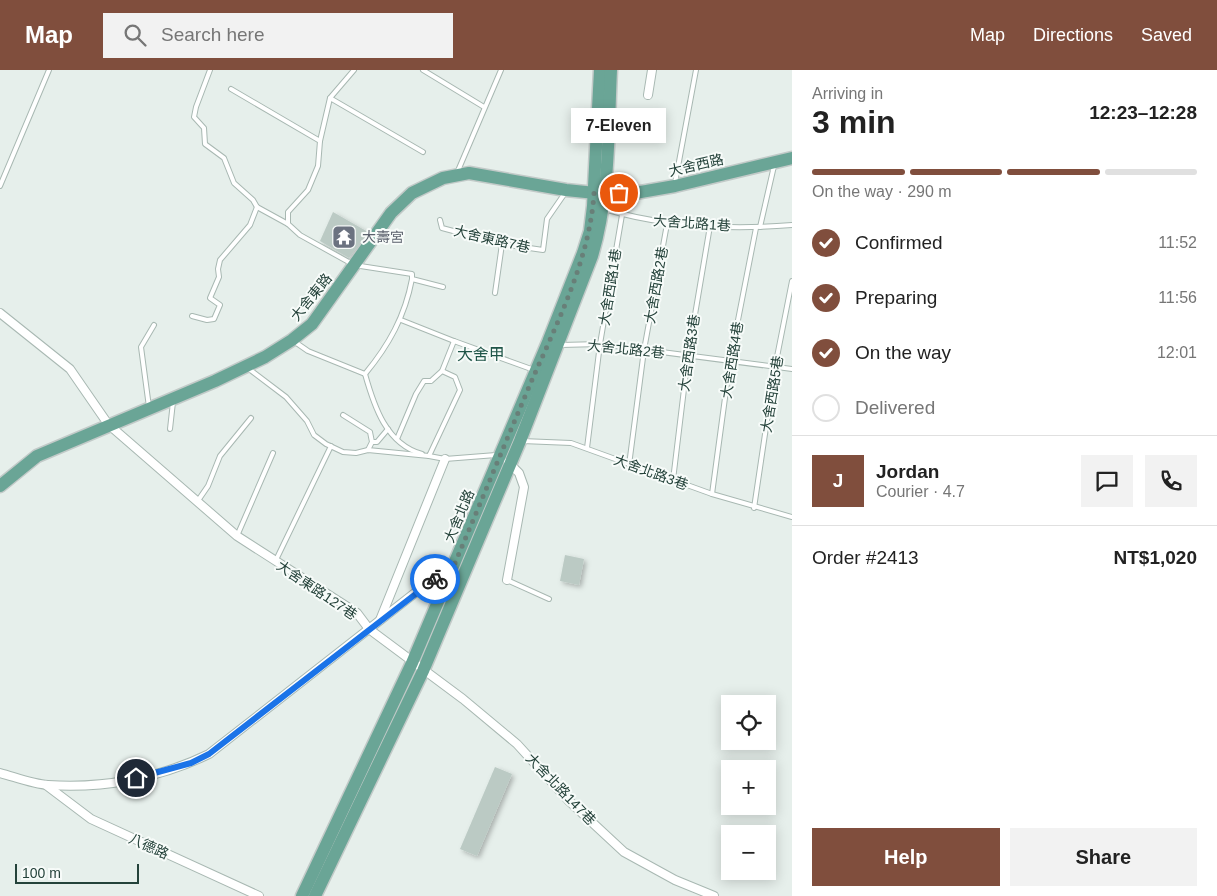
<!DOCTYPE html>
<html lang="en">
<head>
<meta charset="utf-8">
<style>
	body { margin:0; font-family:Helvetica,"Noto Sans TC",sans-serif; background:#f2f2f2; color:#222; height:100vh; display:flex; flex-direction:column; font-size:19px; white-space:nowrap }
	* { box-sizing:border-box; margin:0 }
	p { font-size:16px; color:#767676 }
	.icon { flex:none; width:28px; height:28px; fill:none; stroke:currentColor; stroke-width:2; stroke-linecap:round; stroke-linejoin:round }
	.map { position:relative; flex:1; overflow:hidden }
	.side { display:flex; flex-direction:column; background:#fff; width:425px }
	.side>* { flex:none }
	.buttons { position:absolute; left:721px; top:625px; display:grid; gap:10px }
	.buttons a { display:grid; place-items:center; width:55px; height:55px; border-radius:0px; background:#fff; box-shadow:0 2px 12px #0003; font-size:25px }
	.scale { position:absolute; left:15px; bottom:12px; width:124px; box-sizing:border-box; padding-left:5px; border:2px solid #24423a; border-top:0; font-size:14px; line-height:18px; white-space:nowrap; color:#24423a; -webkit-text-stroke:4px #f7fbf9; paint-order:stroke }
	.pin { position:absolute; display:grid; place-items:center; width:42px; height:42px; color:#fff; margin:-21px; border:2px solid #fff; border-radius:50%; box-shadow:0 1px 5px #0007 }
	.courier { position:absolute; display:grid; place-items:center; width:50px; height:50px; margin:-25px; border:4px solid #1a73e8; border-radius:50%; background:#fff; color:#222; box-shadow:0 1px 6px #0007 }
	.bubble { position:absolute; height:35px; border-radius:0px; background:#fff; box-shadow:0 2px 12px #0003; font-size:16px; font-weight:700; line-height:35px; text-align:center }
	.overview em { font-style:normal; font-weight:700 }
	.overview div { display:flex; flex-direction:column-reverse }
	.overview { display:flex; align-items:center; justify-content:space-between; height:85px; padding:0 20px }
	h1 { font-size:32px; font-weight:700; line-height:38px }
	.bar { display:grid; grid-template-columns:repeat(4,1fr); gap:8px 5px; align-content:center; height:60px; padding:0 20px }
	.bar i { height:6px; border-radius:4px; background:#e0e0e0 }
	.bar .current { background:#804e3d }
	.bar p { grid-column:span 4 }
	.line { display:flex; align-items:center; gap:12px; padding:0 20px; border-top:1px solid #e0e0e0 }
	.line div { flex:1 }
	.round { display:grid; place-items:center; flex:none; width:52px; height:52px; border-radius:0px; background:#f2f2f2 }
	ol { padding:0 20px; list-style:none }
	li { display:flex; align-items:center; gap:15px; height:55px }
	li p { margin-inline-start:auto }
	li .icon { padding:5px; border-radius:50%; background:#804e3d; color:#fff; stroke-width:4 }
	li:last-child { color:#767676 }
	li i { width:28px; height:28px; border:2px solid #e0e0e0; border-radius:50% }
	.action { display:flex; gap:10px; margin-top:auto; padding:10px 20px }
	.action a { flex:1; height:58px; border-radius:0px; background:#804e3d; color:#fff; font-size:20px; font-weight:700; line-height:58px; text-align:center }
	.action a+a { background:#f2f2f2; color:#222 }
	header { display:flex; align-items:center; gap:30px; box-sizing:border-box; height:70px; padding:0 25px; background:#804e3d; color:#fff }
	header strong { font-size:24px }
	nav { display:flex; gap:28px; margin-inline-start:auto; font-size:18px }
	.search { width:350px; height:45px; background:#f2f2f2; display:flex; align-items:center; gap:12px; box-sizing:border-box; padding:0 18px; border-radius:0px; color:#767676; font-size:19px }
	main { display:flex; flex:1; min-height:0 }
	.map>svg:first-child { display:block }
	.building { fill:#bbcac4; filter:url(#shadow) }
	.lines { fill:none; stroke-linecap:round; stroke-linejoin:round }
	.service-casing { stroke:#a8b8b2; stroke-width:6 }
	.minor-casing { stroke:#a8b8b2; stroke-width:10 }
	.primary-casing { stroke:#c2cac8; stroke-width:15 }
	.service { stroke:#fff; stroke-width:4 }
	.minor { stroke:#fff; stroke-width:8 }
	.primary { stroke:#6aa596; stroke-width:12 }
	.done { stroke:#687f78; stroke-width:5; stroke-dasharray:0 9 }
	.route { stroke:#1a73e8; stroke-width:6 }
	.labels { text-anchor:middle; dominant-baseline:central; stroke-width:4; stroke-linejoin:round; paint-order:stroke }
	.street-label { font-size:14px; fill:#24423a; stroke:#f7fbf9 }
	.worship-label { font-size:14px; fill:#5b616d; stroke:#f7fbf9; text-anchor:start }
	.quarter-label { font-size:16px; fill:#1f5548; stroke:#f7fbf9 }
</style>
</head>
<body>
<header>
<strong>Map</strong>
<div class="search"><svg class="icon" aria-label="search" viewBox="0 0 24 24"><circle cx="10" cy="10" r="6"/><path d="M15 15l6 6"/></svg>Search here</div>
<nav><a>Map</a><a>Directions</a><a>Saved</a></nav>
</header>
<main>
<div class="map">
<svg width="792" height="826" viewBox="0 0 792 826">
	<defs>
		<filter id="shadow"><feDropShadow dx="2.5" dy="2.5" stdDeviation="2.5" flood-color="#0004"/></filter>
	</defs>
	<rect width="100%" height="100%" fill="#e6efeb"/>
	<!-- building -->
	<g class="building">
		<polygon points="333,142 368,162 349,188 320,171"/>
		<polygon points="565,485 584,489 579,515 560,511"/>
		<polygon points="495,697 512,704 477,786 460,779"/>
	</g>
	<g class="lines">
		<!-- service casing -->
		<g class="service-casing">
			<g id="service">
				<polyline points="210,0 196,37 194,47 204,58 205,74 224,88 234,113 253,130 257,137"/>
				<polyline points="423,0 484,37"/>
				<polyline points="231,19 320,71"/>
				<polyline points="330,28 423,82"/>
				<polyline points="457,103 501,0"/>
				<polyline points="675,113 696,0"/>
				<polyline points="0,116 49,0"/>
				<polyline points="257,137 288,154 300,165 354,195 412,204 412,209 443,217"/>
				<path d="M604 139C665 157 729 160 792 155"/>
				<polyline points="440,150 442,158 502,174 543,180 547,149 565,123"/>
				<polyline points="288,154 288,142 308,120 318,96 320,71 330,28 354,0"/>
				<polyline points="760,157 774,96"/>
				<polyline points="495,223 502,174"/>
				<polyline points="192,246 207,250 214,249 220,235 210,228 219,207 218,199 220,190 250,155 257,137"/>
				<polyline points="401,250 454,271"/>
				<polyline points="295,272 308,281 365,304"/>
				<polyline points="561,275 600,274 792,299"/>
				<polyline points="249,299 286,327 307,351 314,365 326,374 343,382 356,383 368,380 429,386 460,320 455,307 442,301"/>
				<path d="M365 304C374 336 386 374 422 384"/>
				<path d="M365 304C389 275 405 246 412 209"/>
				<polyline points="149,337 141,277 154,255"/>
				<polyline points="343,345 370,362 372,372 368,380"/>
				<polyline points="170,359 173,332"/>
				<polyline points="397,369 416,324 424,311 431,311 442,301 454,271 534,300"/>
				<polyline points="522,371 571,373 712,424 792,447"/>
				<polyline points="372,372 377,372 388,359"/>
				<polyline points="587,378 600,274 622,145"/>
				<polyline points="429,386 445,389 496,385"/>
				<polyline points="629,395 644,280 667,154"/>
				<polyline points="673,410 688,286 710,156"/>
				<polyline points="712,424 730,291 756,158"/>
				<polyline points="197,432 208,416 220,386 251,348"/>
				<polyline points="754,438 775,297 792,211"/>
				<polyline points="237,466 273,383"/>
				<polyline points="275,492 331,376"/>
				<polyline points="507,510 549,529"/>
			</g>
		</g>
		<!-- minor casing -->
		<g class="minor-casing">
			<g id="minor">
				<polyline points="648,25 652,0"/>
				<polyline points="0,243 70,299 108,354 237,466 357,543 369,559 463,629 517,674 568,730 624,782 675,810 714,826"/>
				<polyline points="507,510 524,417 519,403 508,392"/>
				<polyline points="380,550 445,389"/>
				<path d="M0 703C15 707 33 714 48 715 102 719 160 708 209 684L429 512 450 501"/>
				<polyline points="46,715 91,749 259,826"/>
			</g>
		</g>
		<!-- primary casing -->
		<g class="primary-casing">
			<g id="primary">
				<polyline points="0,416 37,386 215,311 265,287 292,270 312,254 391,143 412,123 443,108 469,103 566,120 605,124 635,123 675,116 792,88"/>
				<polyline points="302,826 412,593 548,272 583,183 590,161 593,136 600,0"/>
				<path d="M315 826 423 601 520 371 592 186C610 126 608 62 611 0"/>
			</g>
		</g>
		<!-- service -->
		<use href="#service" class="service"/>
		<!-- minor -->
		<use href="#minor" class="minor"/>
		<!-- primary -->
		<use href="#primary" class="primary"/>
	</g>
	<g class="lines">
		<!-- done -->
		<path class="done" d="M435 509 452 500C479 437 505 373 532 310 558 251 590 188 594 123H619"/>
		<!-- route -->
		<polyline class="route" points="136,708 191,693 209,684 435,509"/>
	</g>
	<!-- icons -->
	<defs>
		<g id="temple-square" transform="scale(1.25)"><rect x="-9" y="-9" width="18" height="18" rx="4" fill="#6b7280" stroke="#f7fbf9"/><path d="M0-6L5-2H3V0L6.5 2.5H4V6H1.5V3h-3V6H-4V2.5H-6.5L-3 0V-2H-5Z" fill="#fff"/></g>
	</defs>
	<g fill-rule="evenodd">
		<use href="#temple-square" x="344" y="167"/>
	</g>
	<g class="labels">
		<!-- street labels -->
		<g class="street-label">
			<text transform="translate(696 95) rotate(-13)">大舍西路</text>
			<text transform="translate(692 153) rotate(4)">大舍北路1巷</text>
			<text transform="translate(492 169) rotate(13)">大舍東路7巷</text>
			<text transform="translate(656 215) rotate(-80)">大舍西路2巷</text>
			<text transform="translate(610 217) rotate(-81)">大舍西路1巷</text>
			<text transform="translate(311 227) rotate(-51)">大舍東路</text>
			<text transform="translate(626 279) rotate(6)">大舍北路2巷</text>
			<text transform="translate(689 283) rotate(-82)">大舍西路3巷</text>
			<text transform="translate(732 290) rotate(-81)">大舍西路4巷</text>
			<text transform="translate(772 324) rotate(-81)">大舍西路5巷</text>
			<text transform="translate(651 402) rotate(20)">大舍北路3巷</text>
			<text transform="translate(459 446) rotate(-67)">大舍北路</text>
			<text transform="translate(317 520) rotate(34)">大舍東路127巷</text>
			<text transform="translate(561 719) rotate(46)">大舍北路147巷</text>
			<text transform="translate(149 776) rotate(24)">八德路</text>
		</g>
		<!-- worship labels -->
		<g class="worship-label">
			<text x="362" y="167">大壽宮</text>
		</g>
		<!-- quarter labels -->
		<g class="quarter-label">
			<text x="481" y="284">大舍甲</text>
		</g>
	</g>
</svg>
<div class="buttons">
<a><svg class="icon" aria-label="locate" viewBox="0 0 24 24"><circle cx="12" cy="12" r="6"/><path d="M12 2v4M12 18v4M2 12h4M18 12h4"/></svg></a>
<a>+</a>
<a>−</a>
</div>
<div class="scale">100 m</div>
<div class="pin" style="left:619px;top:123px;background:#ea580c"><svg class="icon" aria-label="bag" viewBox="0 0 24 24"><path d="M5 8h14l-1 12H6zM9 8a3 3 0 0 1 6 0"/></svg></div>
<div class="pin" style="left:136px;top:708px;background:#1f2937"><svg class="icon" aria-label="home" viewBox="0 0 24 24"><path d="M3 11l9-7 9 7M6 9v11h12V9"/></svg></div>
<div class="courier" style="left:435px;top:509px"><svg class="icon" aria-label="bike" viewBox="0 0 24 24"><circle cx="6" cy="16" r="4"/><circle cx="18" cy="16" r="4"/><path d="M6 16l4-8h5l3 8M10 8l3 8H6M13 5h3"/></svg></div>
<div class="bubble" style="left:571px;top:38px;width:95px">7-Eleven</div>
</div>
<section class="side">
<div class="overview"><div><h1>3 min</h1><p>Arriving in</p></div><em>12:23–12:28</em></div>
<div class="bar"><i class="current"></i><i class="current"></i><i class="current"></i><i></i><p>On the way · 290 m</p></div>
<ol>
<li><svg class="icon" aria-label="check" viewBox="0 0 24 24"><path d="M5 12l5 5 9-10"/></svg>Confirmed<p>11:52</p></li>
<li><svg class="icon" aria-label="check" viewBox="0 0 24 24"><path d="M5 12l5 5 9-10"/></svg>Preparing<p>11:56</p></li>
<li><svg class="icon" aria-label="check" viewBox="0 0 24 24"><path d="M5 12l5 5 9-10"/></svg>On the way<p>12:01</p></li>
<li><i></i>Delivered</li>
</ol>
<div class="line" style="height:90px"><b class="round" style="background:#804e3d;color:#fff">J</b><div><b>Jordan</b><p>Courier · 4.7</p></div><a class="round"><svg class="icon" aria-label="chat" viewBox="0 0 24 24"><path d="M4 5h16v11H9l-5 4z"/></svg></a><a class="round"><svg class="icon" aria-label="phone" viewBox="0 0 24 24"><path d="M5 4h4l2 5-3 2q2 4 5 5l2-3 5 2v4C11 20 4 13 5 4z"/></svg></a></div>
<div class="line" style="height:65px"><div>Order #2413</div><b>NT$1,020</b></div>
<div class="action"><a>Help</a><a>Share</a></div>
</section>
</main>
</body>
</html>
